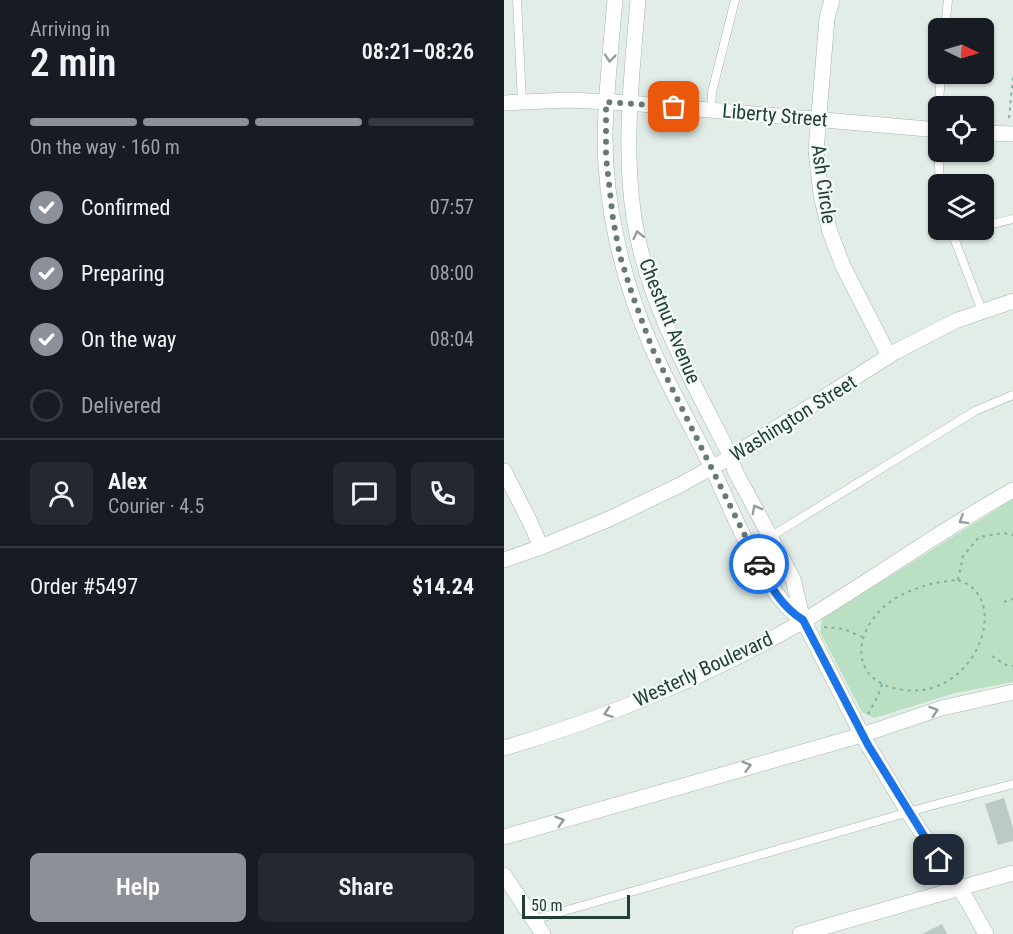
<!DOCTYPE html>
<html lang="en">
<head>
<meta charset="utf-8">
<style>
	body { margin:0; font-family:"Roboto Condensed",sans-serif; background:#242831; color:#f1f3f6; height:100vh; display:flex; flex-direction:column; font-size:22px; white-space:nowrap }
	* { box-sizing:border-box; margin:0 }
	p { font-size:20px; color:#9ea1a6 }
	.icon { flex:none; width:33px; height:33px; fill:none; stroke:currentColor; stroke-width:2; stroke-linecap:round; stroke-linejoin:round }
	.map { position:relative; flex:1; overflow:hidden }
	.side { display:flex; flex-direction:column; background:#171b24; width:504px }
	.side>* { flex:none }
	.needle { width:39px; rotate:95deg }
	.fabs { position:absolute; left:424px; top:18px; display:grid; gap:12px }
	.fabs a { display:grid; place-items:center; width:66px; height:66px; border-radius:9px; background:#171b24; box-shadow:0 2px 4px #0004; font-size:30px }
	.scale { position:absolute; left:18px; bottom:15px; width:108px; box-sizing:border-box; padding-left:6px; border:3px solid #213f35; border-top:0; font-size:16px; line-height:21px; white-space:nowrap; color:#213f35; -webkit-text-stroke:4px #f3f9f6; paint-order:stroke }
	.pin { position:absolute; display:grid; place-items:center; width:51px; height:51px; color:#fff; margin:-26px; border-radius:12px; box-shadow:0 3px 9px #0006 }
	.courier { position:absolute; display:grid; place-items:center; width:60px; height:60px; margin:-30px; border:4px solid #1a73e8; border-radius:50%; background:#fff; color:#222; box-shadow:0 2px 8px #0007 }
	.headline em { font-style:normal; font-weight:600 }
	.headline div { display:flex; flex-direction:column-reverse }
	.headline { display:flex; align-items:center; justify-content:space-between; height:102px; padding:0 30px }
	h1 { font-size:39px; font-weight:600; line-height:45px }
	.bar { display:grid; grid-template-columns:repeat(4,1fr); gap:9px 6px; align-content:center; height:72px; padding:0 30px }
	.bar i { height:8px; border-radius:4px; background:#363941 }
	.bar .active { background:#8c9099 }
	.bar p { grid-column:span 4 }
	.line { display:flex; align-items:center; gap:15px; padding:0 30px; border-top:2px solid #363941 }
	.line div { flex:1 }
	.round { display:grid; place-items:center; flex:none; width:63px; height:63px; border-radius:9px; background:#242831 }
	ol { padding:0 30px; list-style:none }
	li { display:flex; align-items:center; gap:18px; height:66px }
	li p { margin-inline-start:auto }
	li .icon { padding:6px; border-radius:50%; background:#8c9099; color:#fff; stroke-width:4 }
	li:last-child { color:#9ea1a6 }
	li i { width:33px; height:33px; border:3px solid #363941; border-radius:50% }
	.button { display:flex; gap:12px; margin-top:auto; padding:12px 30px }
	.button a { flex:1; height:69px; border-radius:9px; background:#8c9099; color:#fff; font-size:24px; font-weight:600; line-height:69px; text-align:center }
	.button a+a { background:#242831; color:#f1f3f6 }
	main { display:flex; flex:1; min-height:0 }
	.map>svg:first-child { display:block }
	.green { fill:#badfc2 }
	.building { fill:#bbcbc3 }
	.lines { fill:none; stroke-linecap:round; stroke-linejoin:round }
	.lane-casing { stroke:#a4b5af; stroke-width:9 }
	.street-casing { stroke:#a4b5af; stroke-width:16 }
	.path { stroke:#81b2a0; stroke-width:2; stroke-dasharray:3 4.5; stroke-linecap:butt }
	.lane { stroke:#fff; stroke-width:8 }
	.street { stroke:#fff; stroke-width:15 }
	.oneway { stroke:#909f9a }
	.done { stroke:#657c74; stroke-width:6; stroke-dasharray:0 10.8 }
	.route { stroke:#1a73e8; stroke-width:8 }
	.labels { text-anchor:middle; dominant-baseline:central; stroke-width:4.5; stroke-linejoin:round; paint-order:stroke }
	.street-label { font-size:20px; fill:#213f35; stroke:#f3f9f6 }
</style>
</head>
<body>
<main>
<section class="side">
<div class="headline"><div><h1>2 min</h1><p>Arriving in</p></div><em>08:21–08:26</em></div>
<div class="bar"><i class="active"></i><i class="active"></i><i class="active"></i><i></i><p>On the way · 160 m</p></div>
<ol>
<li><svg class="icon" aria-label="check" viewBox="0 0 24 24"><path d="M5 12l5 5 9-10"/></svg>Confirmed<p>07:57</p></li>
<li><svg class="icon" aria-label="check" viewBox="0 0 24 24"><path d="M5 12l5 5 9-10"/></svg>Preparing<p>08:00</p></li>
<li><svg class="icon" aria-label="check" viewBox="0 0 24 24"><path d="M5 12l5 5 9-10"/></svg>On the way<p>08:04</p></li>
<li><i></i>Delivered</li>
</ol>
<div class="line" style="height:108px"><a class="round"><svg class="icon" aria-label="person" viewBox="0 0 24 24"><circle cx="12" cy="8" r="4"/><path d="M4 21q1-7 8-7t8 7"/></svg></a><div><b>Alex</b><p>Courier · 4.5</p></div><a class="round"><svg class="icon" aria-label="chat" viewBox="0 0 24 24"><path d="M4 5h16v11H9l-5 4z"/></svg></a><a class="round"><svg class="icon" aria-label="phone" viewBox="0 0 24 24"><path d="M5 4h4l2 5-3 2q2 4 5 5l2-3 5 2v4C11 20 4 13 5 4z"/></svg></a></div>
<div class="line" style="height:78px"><div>Order #5497</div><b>$14.24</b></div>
<div class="button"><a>Help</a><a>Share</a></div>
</section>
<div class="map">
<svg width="509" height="934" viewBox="0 0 509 934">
	<rect width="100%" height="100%" fill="#e2ede8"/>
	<!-- green -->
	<polygon class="green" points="509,499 509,682 451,693 370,718 358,712 316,632 318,619"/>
	<!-- building -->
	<g class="building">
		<polygon points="500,798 509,828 509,841 494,845 481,804"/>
		<polygon points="438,924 443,934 418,934"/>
	</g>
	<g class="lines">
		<!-- lane casing -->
		<g class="lane-casing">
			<g id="lane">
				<polyline points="13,0 18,102"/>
				<polyline points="441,28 444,0"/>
				<polyline points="207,110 208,92 231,0"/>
				<polyline points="436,184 433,130 437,74"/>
				<polyline points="480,226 509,219"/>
				<polyline points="447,230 478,311"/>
				<polyline points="448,233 465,230"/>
				<polyline points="266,537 471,411 509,395"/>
				<polyline points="29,920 426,806 509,784"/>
			</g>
		</g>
		<!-- street casing -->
		<g class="street-casing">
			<g id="street">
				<path d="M111 0C107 45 102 91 101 136 101 208 119 282 148 348 168 394 194 437 215 483 233 522 263 598 299 620"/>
				<path d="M134 0C128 73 119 145 130 218 143 303 189 382 227 457L231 471 289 579 299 620 358 735 404 812 463 900 482 934"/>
				<polyline points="328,0 323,18 312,151 317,195 326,232 339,266 385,356"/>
				<polyline points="0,103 65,100 125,103 435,130"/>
				<polyline points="480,133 509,134"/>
				<polyline points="0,471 26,522 37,547"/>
				<polyline points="0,560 37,547 105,519 174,486 227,457 391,352 451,321 509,301"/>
				<path d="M0 748C102 718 209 674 301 620 371 578 437 530 509 490"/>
				<polyline points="0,837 358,735 438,708 509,692"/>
				<polyline points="0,875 39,934"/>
				<polyline points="296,934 509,873"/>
			</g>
		</g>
		<!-- path -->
		<g class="path">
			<polyline points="505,118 509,77"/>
			<path d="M454 580C509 596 473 699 400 690 344 683 347 631 386 602 406 588 429 582 454 580Z"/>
			<polyline points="454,580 459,556 475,537 500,533 509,535"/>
			<polyline points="500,602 509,599"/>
			<polyline points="320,627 340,629 358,637"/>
			<polyline points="488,656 502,665 509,666"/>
			<polyline points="364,714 373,698 378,684"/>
		</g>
		<!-- lane -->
		<use href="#lane" class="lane"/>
		<!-- street -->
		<use href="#street" class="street"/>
	</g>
	<!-- one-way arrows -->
	<defs><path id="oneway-chevron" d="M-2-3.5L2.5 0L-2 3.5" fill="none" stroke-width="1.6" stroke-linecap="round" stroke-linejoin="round" transform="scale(1.5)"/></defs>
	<g class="oneway">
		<use href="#oneway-chevron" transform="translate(106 58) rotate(95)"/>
		<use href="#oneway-chevron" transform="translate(134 235) rotate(-103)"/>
		<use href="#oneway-chevron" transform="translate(252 509) rotate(-118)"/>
		<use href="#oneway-chevron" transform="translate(459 520) rotate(148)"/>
		<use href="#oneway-chevron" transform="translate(430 711) rotate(-18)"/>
		<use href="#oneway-chevron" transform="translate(104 713) rotate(161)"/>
		<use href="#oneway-chevron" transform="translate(243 766) rotate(-16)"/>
		<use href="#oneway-chevron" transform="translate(56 821) rotate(-16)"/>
	</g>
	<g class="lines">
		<!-- done -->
		<polyline class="done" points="170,107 102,102 102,157 109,219 116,256 128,294 148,348 255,564"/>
		<!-- route -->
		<path class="route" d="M255 564C266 586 278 607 299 620L364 745 435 860"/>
	</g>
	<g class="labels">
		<!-- street labels -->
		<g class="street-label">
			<text transform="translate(271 115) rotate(5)">Liberty Street</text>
			<text transform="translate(320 184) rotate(82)">Ash Circle</text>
			<text transform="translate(166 321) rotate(68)">Chestnut Avenue</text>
			<text transform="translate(289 418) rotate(-32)">Washington Street</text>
			<text transform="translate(199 669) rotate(-25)">Westerly Boulevard</text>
		</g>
	</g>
</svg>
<div class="fabs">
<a><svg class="needle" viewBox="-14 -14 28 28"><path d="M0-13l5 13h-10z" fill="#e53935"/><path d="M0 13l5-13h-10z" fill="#9ea1a6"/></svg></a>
<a><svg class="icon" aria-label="locate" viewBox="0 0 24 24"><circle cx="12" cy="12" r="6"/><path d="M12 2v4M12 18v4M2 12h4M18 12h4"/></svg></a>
<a><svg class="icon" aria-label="layers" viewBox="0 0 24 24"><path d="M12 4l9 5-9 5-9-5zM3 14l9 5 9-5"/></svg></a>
</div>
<div class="scale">50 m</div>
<div class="pin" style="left:170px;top:107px;background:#ea580c"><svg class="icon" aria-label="bag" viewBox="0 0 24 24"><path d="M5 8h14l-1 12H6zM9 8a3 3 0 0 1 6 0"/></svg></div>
<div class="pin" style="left:435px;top:860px;background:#1f2937"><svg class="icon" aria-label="home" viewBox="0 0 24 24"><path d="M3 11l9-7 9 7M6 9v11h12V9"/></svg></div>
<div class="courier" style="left:255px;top:564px"><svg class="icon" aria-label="car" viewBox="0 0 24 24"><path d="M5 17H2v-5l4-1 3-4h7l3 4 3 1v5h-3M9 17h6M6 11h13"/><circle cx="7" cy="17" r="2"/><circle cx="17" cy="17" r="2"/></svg></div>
</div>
</main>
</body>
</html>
